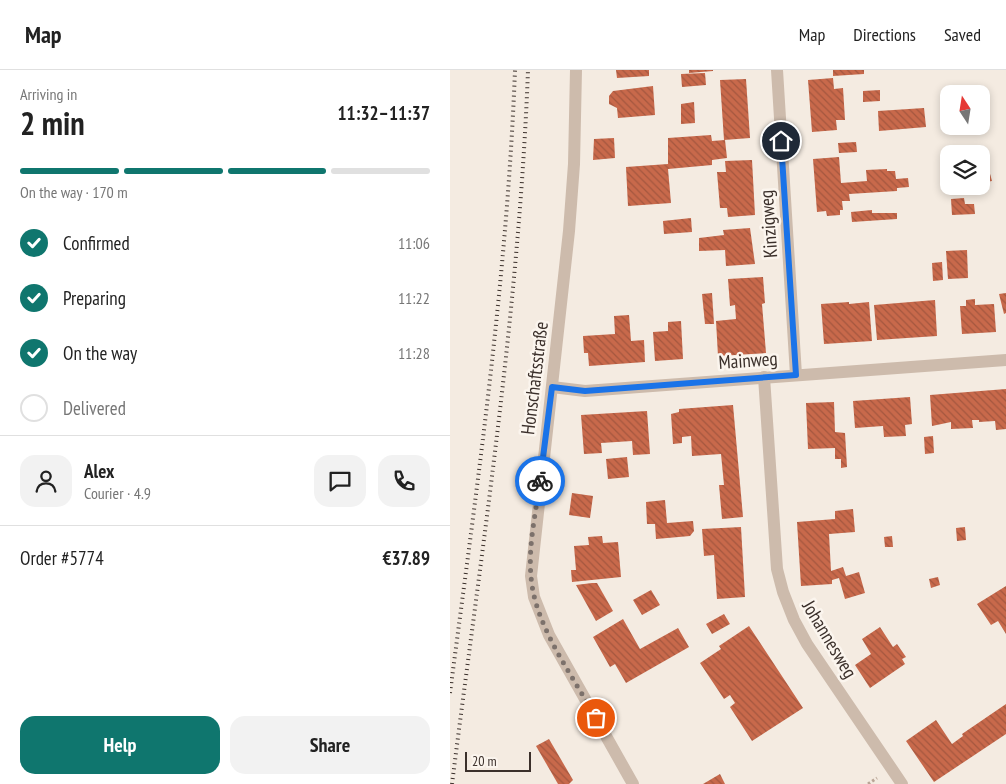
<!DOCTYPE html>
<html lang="en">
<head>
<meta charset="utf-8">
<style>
	body { margin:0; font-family:"PT Sans Narrow",sans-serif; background:#f2f2f2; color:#222; height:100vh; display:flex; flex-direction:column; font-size:19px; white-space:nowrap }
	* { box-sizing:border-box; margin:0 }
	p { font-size:16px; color:#767676 }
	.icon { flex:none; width:28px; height:28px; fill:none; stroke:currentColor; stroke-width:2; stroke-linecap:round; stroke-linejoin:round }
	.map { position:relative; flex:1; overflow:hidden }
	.details { display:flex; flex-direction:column; background:#fff; width:450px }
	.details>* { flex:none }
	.needle { width:32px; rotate:348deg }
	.tools { position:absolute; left:490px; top:15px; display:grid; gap:10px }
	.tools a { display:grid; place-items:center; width:50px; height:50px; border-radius:10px; background:#fff; box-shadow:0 2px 8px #0003; font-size:25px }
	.scale { position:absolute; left:15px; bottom:12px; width:66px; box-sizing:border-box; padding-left:5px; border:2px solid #3b302b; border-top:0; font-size:14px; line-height:18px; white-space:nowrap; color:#3b302b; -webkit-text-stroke:4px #fbf5ee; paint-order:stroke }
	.pin { position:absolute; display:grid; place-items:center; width:42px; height:42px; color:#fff; margin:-21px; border:2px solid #fff; border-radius:50%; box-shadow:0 1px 5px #0007 }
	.courier { position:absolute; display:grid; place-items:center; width:50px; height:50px; margin:-25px; border:4px solid #1a73e8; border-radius:50%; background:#fff; color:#222; box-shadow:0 1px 6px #0007 }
	.overview em { font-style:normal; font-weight:700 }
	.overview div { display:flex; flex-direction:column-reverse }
	.overview { display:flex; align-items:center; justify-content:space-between; height:85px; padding:0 20px }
	h1 { font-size:32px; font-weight:700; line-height:38px }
	.bar { display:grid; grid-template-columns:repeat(4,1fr); gap:8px 5px; align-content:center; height:60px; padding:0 20px }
	.bar i { height:6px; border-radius:4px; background:#e0e0e0 }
	.bar .selected { background:#0f766e }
	.bar p { grid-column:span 4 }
	.line { display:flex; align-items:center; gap:12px; padding:0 20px; border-top:1px solid #e0e0e0 }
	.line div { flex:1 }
	.round { display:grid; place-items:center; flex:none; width:52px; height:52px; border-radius:15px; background:#f2f2f2 }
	ol { padding:0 20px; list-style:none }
	li { display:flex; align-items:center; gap:15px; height:55px }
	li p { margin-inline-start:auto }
	li .icon { padding:5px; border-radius:50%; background:#0f766e; color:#fff; stroke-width:4 }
	li:last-child { color:#767676 }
	li i { width:28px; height:28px; border:2px solid #e0e0e0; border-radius:50% }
	.cta { display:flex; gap:10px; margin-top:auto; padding:10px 20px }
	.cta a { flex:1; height:58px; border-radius:15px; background:#0f766e; color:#fff; font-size:20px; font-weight:700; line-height:58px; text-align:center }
	.cta a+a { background:#f2f2f2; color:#222 }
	header { display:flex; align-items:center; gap:30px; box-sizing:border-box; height:70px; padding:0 25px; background:#fff; border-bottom:1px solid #e0e0e0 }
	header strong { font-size:24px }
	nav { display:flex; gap:28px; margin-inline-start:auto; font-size:18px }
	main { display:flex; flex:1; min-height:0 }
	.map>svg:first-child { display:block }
	.building { fill:url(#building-back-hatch) }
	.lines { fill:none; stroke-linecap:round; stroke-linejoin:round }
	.path { stroke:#b9a596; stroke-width:3; stroke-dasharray:2.5 2.5; stroke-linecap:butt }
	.minor { stroke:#cdbbac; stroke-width:12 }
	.rail { stroke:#3b302b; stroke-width:4; stroke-dasharray:1 4; stroke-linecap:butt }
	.done { stroke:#7c716b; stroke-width:5; stroke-dasharray:0 9 }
	.route { stroke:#1a73e8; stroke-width:6 }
	.labels { text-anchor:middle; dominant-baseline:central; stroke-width:5; stroke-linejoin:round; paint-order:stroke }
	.street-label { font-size:19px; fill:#3b302b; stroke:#fbf5ee }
</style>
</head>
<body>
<header>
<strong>Map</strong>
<nav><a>Map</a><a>Directions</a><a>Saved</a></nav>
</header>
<main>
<section class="details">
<div class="overview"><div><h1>2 min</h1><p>Arriving in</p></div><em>11:32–11:37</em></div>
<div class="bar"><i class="selected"></i><i class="selected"></i><i class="selected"></i><i></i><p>On the way · 170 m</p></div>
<ol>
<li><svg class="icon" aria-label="check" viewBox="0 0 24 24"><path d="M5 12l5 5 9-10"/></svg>Confirmed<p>11:06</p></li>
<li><svg class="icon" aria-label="check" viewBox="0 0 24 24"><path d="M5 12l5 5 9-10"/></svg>Preparing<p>11:22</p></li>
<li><svg class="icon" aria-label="check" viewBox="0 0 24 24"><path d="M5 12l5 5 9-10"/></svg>On the way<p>11:28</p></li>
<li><i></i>Delivered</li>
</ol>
<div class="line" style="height:90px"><a class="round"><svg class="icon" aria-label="person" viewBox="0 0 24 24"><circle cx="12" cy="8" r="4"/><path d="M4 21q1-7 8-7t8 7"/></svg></a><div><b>Alex</b><p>Courier · 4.9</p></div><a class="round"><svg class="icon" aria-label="chat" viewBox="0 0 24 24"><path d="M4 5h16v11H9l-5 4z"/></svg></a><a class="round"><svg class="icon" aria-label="phone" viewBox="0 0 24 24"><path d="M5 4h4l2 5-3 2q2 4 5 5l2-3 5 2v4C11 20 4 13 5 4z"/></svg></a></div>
<div class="line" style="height:65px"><div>Order #5774</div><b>€37.89</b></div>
<div class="cta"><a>Help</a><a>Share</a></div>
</section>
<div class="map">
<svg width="556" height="714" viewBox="0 0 556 714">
	<defs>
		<pattern id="building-back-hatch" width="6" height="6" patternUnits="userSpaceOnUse" patternTransform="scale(1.25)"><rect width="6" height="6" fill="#c8694b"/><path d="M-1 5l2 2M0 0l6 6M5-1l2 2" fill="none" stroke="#a4573f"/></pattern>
	</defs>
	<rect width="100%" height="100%" fill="#f4ebe1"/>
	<!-- building -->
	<g class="building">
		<polygon points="166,0 199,0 199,6 167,8"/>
		<polygon points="239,0 263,0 263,1 239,3"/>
		<polygon points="383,0 414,0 414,4 383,6"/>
		<polygon points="255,3 256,15 232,17 231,4"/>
		<polygon points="383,8 384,19 393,18 395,50 386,50 387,60 362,62 358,10"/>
		<polygon points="296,9 300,68 274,70 270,10"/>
		<polygon points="203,16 205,45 168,48 167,38 159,34 159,26 163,21"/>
		<polygon points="430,20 430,31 413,32 413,21"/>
		<polygon points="244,32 245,53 231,54 231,34"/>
		<polygon points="474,38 476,57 429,61 428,41"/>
		<polygon points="261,65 262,71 275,70 277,88 262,90 262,95 218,99 221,133 178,136 176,97 218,94 218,68"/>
		<polygon points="164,68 165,88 143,90 144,69"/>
		<polygon points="406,72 407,82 389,83 388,73"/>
		<polygon points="389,87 391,113 417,111 416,100 437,99 437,101 445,101 446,109 458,108 459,117 447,118 447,121 399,124 400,131 392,131 393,140 390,140 390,145 377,146 376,141 367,142 363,89"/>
		<polygon points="302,90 305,145 278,147 277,138 270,138 267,102 276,102 275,91"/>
		<polygon points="539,100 542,111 531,113 531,102"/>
		<polygon points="514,128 515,134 524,134 525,144 502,145 501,129"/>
		<polygon points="422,140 422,143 447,143 447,149 402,152 401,142"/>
		<polygon points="241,148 242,162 214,164 213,151"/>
		<polygon points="300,158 305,194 276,196 275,180 249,181 249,168 274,165 273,160"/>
		<polygon points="517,180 518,208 498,209 496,181"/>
		<polygon points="492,192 493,210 483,211 482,193"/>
		<polygon points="313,207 315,233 312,234 316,283 268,286 266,251 286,249 285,235 280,236 278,209"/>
		<polygon points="262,223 264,254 255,254 252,224"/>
		<polygon points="556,223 556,243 554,244 549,224"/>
		<polygon points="525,229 525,235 544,234 546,262 512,264 510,236 516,236 516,230"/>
		<polygon points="485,230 487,266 427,270 424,235"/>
		<polygon points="399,232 399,234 419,232 422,271 374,274 371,234"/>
		<polygon points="179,245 181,271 194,270 195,292 139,296 138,283 134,283 133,266 165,264 164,246"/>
		<polygon points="231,251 233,289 205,291 203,262 218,261 218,252"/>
		<polygon points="556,319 556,359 546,360 545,351 529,352 529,350 522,350 523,358 501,359 501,352 482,356 480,325"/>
		<polygon points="460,327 462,354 455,355 456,366 434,367 433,356 405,358 403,331"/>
		<polygon points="384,332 385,362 395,363 397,397 391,398 391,389 385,389 385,378 358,379 356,333"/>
		<polygon points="283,335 293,447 272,449 269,415 274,415 271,384 242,386 241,366 232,367 232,373 223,374 221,344 229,342 229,339"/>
		<polygon points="197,341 200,384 183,385 182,371 151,373 152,383 134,384 131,345"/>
		<polygon points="483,366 484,383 475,384 474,367"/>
		<polygon points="177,387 179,407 158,409 156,389"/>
		<polygon points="122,423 143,426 140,448 119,445"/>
		<polygon points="215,430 217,453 243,451 244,461 240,466 206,469 205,454 197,454 196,432"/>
		<polygon points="403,439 405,462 379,464 381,501 393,497 396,506 409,502 415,523 395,529 389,508 382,510 382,514 351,516 347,452 385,449 385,441"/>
		<polygon points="291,457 295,527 267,529 264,485 254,486 252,459"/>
		<polygon points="515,457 516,470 507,471 506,458"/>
		<polygon points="152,466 153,473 168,472 171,507 122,512 121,500 126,500 124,476 139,475 138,467"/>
		<polygon points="442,466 443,477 435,477 434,467"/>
		<polygon points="488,507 490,515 481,518 479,509"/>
		<polygon points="142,513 147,513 163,541 146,551 126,515"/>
		<polygon points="556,516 556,564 548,551 541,555 527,534"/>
		<polygon points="201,520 210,535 192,545 183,530"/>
		<polygon points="274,544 280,554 262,564 256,554"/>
		<polygon points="173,549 190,579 228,558 239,577 176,613 165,594 160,597 143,567"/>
		<polygon points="299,556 353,638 302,671 280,637 285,633 280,625 274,629 250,593 271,579 269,576"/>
		<polygon points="430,557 443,577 447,574 456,587 452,589 455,594 420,618 405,595 421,584 412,569"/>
		<polygon points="556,634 556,664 484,712 456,671 486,650 502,674 513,666 512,664"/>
		<polygon points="99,669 123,710 119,714 108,714 86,676"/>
		<polygon points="270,704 275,714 253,714"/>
	</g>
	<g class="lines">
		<!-- path -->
		<polyline class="path" points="418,714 427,708"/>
		<!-- minor -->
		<g class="minor">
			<polyline points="126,0 124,94 119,161 81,506 84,527 99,565 183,714"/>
			<polyline points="327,0 346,305"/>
			<polyline points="314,307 327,499 333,522 344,550 357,574 452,714"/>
			<polyline points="102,317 135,321 556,290"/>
		</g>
		<!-- rail -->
		<g class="rail">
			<path d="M0 623C27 416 57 209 65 0"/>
			<path d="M2 714C32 477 69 239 78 0"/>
		</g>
	</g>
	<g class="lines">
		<!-- done -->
		<path class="done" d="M90 411C86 442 78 476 81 506 84 555 123 606 146 648"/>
		<!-- route -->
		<polyline class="route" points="90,411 102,317 135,321 346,305 331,71"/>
	</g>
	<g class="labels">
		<!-- street labels -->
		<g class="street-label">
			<text transform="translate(318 154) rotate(-94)">Kinzigweg</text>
			<text transform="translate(298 290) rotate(-4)">Mainweg</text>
			<text transform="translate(84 308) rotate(-83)">Honschaftsstraße</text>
			<text transform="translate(380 569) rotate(59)">Johannesweg</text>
		</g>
	</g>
</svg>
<div class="tools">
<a><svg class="needle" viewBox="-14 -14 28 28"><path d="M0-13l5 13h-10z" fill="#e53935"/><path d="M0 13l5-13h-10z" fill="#767676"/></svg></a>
<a><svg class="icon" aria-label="layers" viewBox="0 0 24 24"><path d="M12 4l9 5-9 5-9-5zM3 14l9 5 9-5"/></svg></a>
</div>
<div class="scale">20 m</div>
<div class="pin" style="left:146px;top:648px;background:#ea580c"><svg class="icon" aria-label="bag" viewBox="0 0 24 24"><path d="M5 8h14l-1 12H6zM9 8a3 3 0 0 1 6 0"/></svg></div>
<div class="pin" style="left:331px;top:71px;background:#1f2937"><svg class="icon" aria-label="home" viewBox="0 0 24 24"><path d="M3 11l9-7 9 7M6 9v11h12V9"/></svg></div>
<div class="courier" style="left:90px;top:411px"><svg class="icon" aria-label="bike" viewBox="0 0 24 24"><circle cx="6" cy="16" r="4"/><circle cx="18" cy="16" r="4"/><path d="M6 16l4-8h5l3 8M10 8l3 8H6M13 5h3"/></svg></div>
</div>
</main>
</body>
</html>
